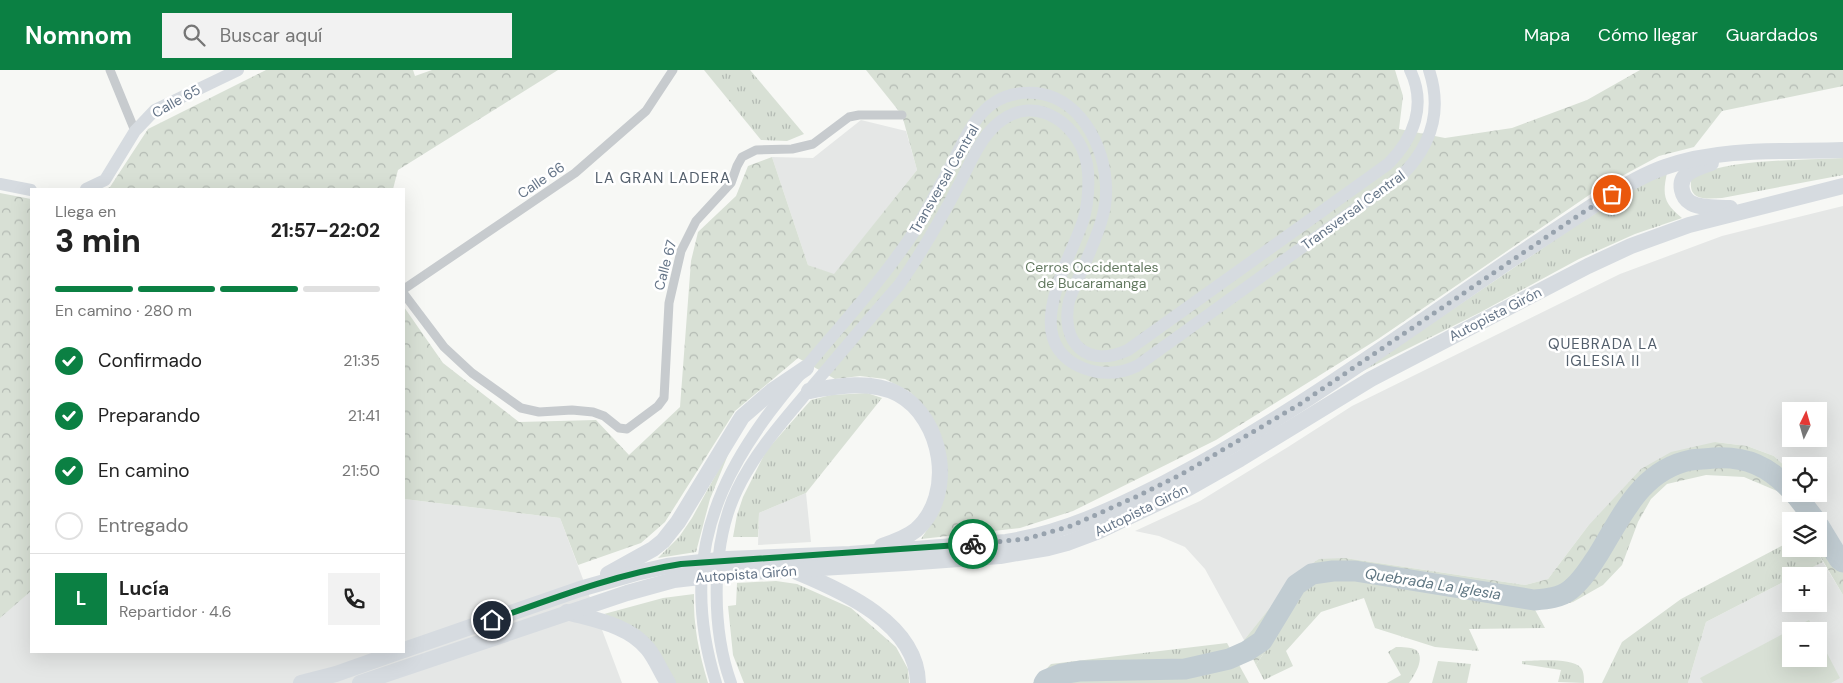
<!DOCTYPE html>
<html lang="es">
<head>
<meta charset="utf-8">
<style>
	body { margin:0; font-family:"DM Sans",sans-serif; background:#f2f2f2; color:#222; height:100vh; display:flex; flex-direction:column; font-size:19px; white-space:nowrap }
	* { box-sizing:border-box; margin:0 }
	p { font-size:16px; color:#767676 }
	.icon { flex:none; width:28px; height:28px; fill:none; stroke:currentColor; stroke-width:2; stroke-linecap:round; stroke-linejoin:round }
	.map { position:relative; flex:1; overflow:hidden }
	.drawer { position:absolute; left:30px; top:118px; width:375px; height:465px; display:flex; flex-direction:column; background:#fff; border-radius:0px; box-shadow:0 5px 20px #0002 }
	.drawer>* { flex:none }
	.needle { width:32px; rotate:5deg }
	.controls { position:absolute; left:1782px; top:332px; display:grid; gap:10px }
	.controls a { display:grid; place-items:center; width:45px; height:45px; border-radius:0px; background:#fff; box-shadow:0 5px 20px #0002; font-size:25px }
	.pin { position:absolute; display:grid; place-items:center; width:42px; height:42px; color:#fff; margin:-21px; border:2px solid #fff; border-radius:50%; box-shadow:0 1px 5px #0007 }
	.courier { position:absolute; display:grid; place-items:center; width:50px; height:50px; margin:-25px; border:4px solid #0b8043; border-radius:50%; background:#fff; color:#222; box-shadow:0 1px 6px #0007 }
	.summary em { font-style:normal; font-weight:800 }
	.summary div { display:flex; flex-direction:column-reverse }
	.summary { display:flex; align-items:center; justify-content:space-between; height:85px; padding:0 25px }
	h1 { font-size:32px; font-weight:800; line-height:38px }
	.bar { display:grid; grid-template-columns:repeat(4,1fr); gap:8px 5px; align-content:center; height:60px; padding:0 25px }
	.bar i { height:6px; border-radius:4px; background:#e0e0e0 }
	.bar .active { background:#0b8043 }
	.bar p { grid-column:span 4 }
	.line { display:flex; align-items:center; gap:12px; padding:0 25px; border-top:1px solid #e0e0e0 }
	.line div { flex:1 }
	.round { display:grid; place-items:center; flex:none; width:52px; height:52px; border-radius:0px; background:#f2f2f2 }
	ol { padding:0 25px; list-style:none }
	li { display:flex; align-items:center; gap:15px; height:55px }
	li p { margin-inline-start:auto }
	li .icon { padding:5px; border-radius:50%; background:#0b8043; color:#fff; stroke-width:4 }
	li:last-child { color:#767676 }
	li i { width:28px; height:28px; border:2px solid #e0e0e0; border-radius:50% }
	header { display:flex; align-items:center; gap:30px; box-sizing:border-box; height:70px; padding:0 25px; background:#0b8043; color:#fff }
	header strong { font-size:24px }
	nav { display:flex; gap:28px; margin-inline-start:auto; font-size:18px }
	.search { width:350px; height:45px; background:#f2f2f2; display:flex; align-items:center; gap:12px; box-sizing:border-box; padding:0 18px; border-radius:0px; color:#767676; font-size:19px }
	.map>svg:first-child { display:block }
	.built { fill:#e5e7e6; fill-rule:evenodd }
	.grass { fill:url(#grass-tufts) }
	.forest { fill:url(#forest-crowns) }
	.garden { fill:#d8e0d5 }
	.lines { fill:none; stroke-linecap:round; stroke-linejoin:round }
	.river { stroke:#c1ccd2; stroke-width:21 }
	.street { stroke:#c7cbce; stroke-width:9 }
	.secondary { stroke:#d6dbe0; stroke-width:12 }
	.highway { stroke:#d6dbe0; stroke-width:16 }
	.done { stroke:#98a3ae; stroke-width:5; stroke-dasharray:0 9 }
	.route { stroke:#0b8043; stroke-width:6 }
	.labels { text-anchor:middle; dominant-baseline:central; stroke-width:5; stroke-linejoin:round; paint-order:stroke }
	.street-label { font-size:14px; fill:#657588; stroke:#fff }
	.park-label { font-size:14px; fill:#637960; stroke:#fff }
	.neighbourhood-label { font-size:15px; letter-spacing:1px; fill:#535f6c; stroke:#fff }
	.water-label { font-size:15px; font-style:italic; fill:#607783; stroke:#fff }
</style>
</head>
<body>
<header>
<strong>Nomnom</strong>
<div class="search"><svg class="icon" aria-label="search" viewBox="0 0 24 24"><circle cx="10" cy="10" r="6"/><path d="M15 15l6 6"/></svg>Buscar aquí</div>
<nav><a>Mapa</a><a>Cómo llegar</a><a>Guardados</a></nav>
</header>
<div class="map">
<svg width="1843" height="613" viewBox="0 0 1843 613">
	<defs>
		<pattern id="grass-tufts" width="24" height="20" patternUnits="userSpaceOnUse" patternTransform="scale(1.25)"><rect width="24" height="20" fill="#d8e0d5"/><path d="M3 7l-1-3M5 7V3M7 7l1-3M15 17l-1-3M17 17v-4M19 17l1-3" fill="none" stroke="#b3bab3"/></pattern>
		<pattern id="forest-crowns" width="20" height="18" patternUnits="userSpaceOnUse" patternTransform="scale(1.25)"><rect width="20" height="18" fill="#d8e0d5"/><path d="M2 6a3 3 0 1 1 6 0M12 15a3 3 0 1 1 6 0" fill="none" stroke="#b3bab3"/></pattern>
	</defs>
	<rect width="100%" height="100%" fill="#f7f8f5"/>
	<!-- built -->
	<g class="built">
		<polygon points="861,50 906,61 917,100 834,205 808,195 772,87 813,88"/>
		<path d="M1843 136V478L1840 477 1808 424H1819V396H1791V402L1774 386 1747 376 1715 372 1588 456 1548 509 1525 515 1345 488 1297 505 1244 570 1205 499 1185 477 1159 466 1135 461 1200 431 1288 377 1352 336 1620 204 1722 166ZM1791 341H1819V369H1791Z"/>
		<polygon points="806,423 811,472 758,475 759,443"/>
		<polygon points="404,429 560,448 622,613 0,613 0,525 31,507 31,581 404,581"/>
		<path d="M1823 492 1843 525V613H1688L1706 552 1791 508V534H1819V506H1795ZM1791 561H1819V589H1791Z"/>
	</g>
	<!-- grass -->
	<g class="grass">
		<polygon points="704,0 750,0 804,64 787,71 761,70"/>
		<path d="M1843 88V105L1722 128C1705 129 1686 131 1692 106 1739 88 1793 91 1843 88Z"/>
		<path d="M1667 103C1662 126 1664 133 1682 148L1635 164 1579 189 1479 243 1357 304 1568 161 1641 114Z"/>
		<polygon points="867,323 882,328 806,423 759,443 758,467 733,467 737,445 743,427 766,381 811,330 831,325"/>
		<polygon points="732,375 710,429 696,482 658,488 679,467 692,448"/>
		<polygon points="1791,471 1791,479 1816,479 1823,492 1795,506 1791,506 1791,508 1706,552 1688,613 1602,613 1622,572 1681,529"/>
		<path d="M1336 508 1360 510 1534 538 1545 558 1469 559 1479 581 1435 577 1375 558 1364 528 1321 542 1286 581 1293 596 1264 610 1256 595 1305 519C1315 511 1324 509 1336 508Z"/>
		<polygon points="776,511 797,514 851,538 896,577 908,599 909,613 744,613 733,585 728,536 736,535 737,513"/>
		<path d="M694 524C693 555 699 583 708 613H676L628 554 604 544 663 528Z"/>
		<polygon points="1227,573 1249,613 1033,613 1051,594"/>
		<path d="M1396 577C1402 577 1411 577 1416 580 1426 588 1414 606 1409 613H1387L1401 605 1388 582Z"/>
		<polygon points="1438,591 1471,594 1467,613 1432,613"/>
		<path d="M1522 591C1535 591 1572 587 1581 598 1584 602 1584 608 1584 613L1558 612 1561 600 1522 594Z"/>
	</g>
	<!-- forest -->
	<g class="forest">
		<polygon points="266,0 413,0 415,6 432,0 558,0 398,100 393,119 106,119 110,117 148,59"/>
		<polygon points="866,0 1395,0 1403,26 1399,59 1445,68 1512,58 1587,30 1640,0 1843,0 1843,16 1722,41 1694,77 1659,86 1598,119 1378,269 1216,370 1073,441 1020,458 921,469 940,440 946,412 928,341 910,322 885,309 860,306 835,309 798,288 735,341 665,452 641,473 578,495 560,448 404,429 404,237 443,293 519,352 596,350 629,385 680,337 691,191 698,162 736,126 748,96 772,87 808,195 834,204 917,100 902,45"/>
		<polygon points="0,123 31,129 31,521 0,548"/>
		<polygon points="1715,372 1747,376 1774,386 1791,402 1791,424 1808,424 1840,477 1843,478 1843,525 1816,479 1819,479 1819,451 1801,451 1794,438 1777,421 1744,407 1706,405 1667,414 1651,429 1638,452 1622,495 1603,515 1573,532 1545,539 1360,510 1322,509 1312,513 1305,519 1256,595 1244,570 1297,504 1319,489 1345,488 1525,515 1548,509 1588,456 1641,399 1671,382"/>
	</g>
	<!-- garden -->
	<polygon class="garden" points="1809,550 1815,561 1791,561 1791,589 1819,589 1819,568 1840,608 1831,613 1703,613 1700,608"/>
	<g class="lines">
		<!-- river -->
		<g class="river">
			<polyline points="1795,424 1816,451"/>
			<polyline points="1819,456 1839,489 1843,492"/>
			<path d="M1044 613 1046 610 1061 604 1080 601 1185 599 1229 589 1247 581 1262 571 1296 515 1312 504 1333 501H1355L1534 530C1546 529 1560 528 1570 520 1582 511 1590 497 1598 485 1622 446 1641 400 1691 390 1698 389 1706 389 1714 388 1747 386 1769 397 1791 420"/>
		</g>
		<!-- street -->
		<g class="street">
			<polyline points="110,0 135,61"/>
			<polyline points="404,219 575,103 646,41 673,0"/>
			<polyline points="404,224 444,277 472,303 521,338 539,342 572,340 593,342 604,346 619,358 627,359 658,336 664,328 669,233 681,181 696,151 731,113 737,96 742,87 756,80 792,79 813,74 849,47 859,45 902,45"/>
		</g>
		<!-- secondary -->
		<g class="secondary">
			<polyline points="0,114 31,120"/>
			<polyline points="86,119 105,110 135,61 155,40 238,0"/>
			<path d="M716 613C653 408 806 318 908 171 924 147 937 121 951 95 963 73 973 46 995 32 1012 21 1037 20 1055 28 1095 46 1114 104 1103 145 1096 174 1079 203 1069 231 1060 273 1087 299 1128 280L1388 94C1414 68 1427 35 1410 0"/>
			<path d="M731 613C711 558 711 473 737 420 755 382 784 350 810 319 840 284 869 249 899 215 923 181 942 147 961 111 971 91 980 69 997 54 1037 19 1085 58 1088 102 1089 118 1088 135 1083 151 1069 193 1018 272 1083 298 1101 305 1120 304 1137 296L1400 107C1431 77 1443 42 1429 0"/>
		</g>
		<!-- highway -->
		<g class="highway">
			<path d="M1711 93C1698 98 1678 102 1682 120 1683 125 1686 130 1691 133 1702 139 1718 137 1730 138"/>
			<path d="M809 321C838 316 871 310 898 324 943 348 956 425 916 460 906 468 894 472 882 476"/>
			<path d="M797 502C843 521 917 554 918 613"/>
			<polyline points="608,504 653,479 663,471 678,452 742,347 772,321 806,298"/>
			<path d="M567 542C595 550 629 555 648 579 656 589 661 602 668 613"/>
			<path d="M404 580 580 519 636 503 667 496 727 489 850 484 1006 472C1063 463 1114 439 1165 413 1287 349 1398 267 1511 190 1541 170 1571 150 1602 130 1622 118 1642 105 1665 97 1721 77 1784 82 1843 80"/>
			<polyline points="301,613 336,604 401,581"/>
			<polyline points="360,613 627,523 674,510 735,503 905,493 1000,486 1048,478 1067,473 1099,461 1187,419 1240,389 1371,309 1588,196 1631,176 1689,155 1843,116"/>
		</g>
	</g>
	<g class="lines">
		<!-- done -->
		<polyline class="done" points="973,474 1026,469 1071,456 1140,425 1182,404 1300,334 1579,145 1612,124"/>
		<!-- route -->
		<path class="route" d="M492 550C554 528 616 504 681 494L973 474"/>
	</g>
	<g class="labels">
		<!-- street labels -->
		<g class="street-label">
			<text transform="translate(176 31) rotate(-29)">Calle 65</text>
			<text transform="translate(944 109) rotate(-60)">Transversal Central</text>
			<text transform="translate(541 110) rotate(-34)">Calle 66</text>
			<text transform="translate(1353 140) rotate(-36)">Transversal Central</text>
			<text transform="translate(665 195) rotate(-75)">Calle 67</text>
			<text transform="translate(1495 244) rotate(-27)">Autopista Girón</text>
			<text transform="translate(1141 440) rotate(-26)">Autopista Girón</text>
			<text transform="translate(746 504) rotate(-4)">Autopista Girón</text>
		</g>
		<!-- park labels -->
		<g class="park-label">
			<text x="1092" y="197">Cerros Occidentales<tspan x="1092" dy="16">de Bucaramanga</tspan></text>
		</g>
		<!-- neighbourhood labels -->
		<g class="neighbourhood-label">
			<text x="663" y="108">LA GRAN LADERA</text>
			<text x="1603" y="274">QUEBRADA LA<tspan x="1603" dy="17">IGLESIA II</tspan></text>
		</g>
		<!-- water labels -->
		<g class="water-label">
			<text transform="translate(1433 514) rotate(9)">Quebrada La Iglesia</text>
		</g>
	</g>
</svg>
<div class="controls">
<a><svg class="needle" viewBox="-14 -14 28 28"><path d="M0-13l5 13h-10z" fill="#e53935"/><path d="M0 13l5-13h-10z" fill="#767676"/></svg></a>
<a><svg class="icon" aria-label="locate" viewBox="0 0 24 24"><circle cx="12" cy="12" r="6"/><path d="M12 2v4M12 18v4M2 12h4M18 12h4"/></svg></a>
<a><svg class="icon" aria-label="layers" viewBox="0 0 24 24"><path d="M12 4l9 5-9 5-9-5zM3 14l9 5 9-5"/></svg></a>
<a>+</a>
<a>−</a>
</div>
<div class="pin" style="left:1612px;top:124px;background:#ea580c"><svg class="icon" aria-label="bag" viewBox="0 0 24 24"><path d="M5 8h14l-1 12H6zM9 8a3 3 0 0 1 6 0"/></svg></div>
<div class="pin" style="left:492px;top:550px;background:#1f2937"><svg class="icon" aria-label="home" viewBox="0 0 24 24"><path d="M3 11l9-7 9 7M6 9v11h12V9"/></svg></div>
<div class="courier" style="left:973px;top:474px"><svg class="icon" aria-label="bike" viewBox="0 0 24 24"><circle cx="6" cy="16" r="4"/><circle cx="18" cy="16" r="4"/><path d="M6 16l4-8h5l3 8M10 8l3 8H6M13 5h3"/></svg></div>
<section class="drawer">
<div class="summary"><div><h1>3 min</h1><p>Llega en</p></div><em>21:57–22:02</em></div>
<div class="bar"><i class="active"></i><i class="active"></i><i class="active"></i><i></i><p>En camino · 280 m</p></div>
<ol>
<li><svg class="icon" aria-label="check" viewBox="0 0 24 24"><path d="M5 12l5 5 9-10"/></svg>Confirmado<p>21:35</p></li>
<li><svg class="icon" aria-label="check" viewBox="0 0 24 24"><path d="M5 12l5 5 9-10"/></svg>Preparando<p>21:41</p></li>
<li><svg class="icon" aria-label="check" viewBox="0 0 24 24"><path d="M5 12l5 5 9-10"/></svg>En camino<p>21:50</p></li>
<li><i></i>Entregado</li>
</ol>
<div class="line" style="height:90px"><b class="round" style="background:#0b8043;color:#fff">L</b><div><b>Lucía</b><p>Repartidor · 4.6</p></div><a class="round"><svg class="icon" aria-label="phone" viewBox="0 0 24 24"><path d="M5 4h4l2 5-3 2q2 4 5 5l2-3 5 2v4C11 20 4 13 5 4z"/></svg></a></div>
</section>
</div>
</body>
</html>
